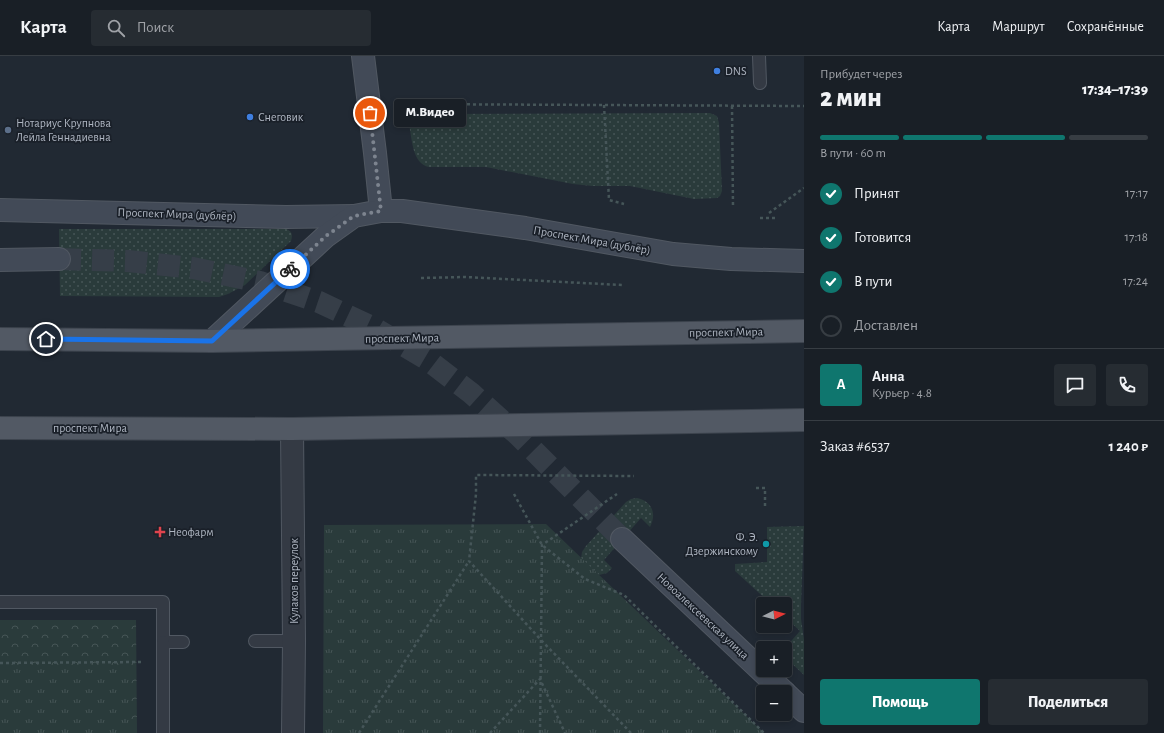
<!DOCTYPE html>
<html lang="ru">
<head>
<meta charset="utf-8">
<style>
	body { margin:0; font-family:"Alegreya Sans",sans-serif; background:#262c32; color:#f1f3f6; height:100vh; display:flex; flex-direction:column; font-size:15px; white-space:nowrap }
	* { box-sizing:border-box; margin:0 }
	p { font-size:13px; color:#9fa2a7 }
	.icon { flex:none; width:22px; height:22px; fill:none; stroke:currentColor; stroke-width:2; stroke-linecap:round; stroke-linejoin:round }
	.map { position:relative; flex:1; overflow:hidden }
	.side { display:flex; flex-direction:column; background:#191f26; width:360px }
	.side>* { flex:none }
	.needle { width:26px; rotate:84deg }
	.tools { position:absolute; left:756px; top:541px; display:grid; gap:8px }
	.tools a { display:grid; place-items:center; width:36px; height:36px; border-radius:4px; background:#191f26; box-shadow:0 2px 6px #0003,0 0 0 1px #373d43; font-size:20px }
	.pin { position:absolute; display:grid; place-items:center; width:34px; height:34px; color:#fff; margin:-17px; border:2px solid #fff; border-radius:50%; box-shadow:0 1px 4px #0007 }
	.courier { position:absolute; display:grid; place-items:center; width:40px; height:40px; margin:-20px; border:3px solid #1a73e8; border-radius:50%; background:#fff; color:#222; box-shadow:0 1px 5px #0007 }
	.bubble { position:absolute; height:28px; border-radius:4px; background:#191f26; box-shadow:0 2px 6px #0003,0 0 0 1px #373d43; font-size:13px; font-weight:800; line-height:28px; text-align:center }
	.head em { font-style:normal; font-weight:800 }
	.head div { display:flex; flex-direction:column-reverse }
	.head { display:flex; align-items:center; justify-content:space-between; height:68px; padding:0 16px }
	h1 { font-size:26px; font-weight:800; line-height:30px }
	.bar { display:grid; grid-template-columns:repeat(4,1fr); gap:6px 4px; align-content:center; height:48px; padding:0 16px }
	.bar i { height:5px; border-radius:3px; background:#373d43 }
	.bar .on { background:#0f766e }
	.bar p { grid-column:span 4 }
	.line { display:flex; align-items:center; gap:10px; padding:0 16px; border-top:1px solid #373d43 }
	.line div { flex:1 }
	.round { display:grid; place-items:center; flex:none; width:42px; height:42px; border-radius:4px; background:#262c32 }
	ol { padding:0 16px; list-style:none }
	li { display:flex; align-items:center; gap:12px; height:44px }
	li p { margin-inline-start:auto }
	li .icon { padding:4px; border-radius:50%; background:#0f766e; color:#fff; stroke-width:4 }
	li:last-child { color:#9fa2a7 }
	li i { width:22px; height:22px; border:2px solid #373d43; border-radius:50% }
	.primary-button { display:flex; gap:8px; margin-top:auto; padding:8px 16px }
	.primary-button a { flex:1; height:46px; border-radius:4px; background:#0f766e; color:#fff; font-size:16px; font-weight:800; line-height:46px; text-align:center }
	.primary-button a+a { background:#262c32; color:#f1f3f6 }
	header { display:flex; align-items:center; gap:24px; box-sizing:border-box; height:56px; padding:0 20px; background:#191f26; border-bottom:1px solid #373d43 }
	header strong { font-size:19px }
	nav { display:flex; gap:22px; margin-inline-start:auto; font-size:14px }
	.search { width:280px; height:36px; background:#262c32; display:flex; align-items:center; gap:10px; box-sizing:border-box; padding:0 14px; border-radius:4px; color:#9fa2a7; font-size:15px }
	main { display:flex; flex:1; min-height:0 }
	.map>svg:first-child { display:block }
	.grass { fill:url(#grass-dots) }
	.forest { fill:url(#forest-crowns) }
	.park { fill:url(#park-tufts) }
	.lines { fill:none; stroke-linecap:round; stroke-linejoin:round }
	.secondary-tunnel { stroke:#363e48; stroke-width:22; stroke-dasharray:22 11; stroke-linecap:butt }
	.lane-casing { stroke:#515862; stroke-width:14 }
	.street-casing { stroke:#515862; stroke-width:24 }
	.secondary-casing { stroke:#515862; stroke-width:24 }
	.primary-casing { stroke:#3d444e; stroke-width:24 }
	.path { stroke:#465659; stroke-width:2.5; stroke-dasharray:3 3; stroke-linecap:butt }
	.lane { stroke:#343a44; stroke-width:12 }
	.street { stroke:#343a44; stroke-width:22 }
	.secondary { stroke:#424a57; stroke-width:22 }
	.primary { stroke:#525964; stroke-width:22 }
	.done { stroke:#7d848f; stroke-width:4; stroke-dasharray:0 7.2 }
	.route { stroke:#1a73e8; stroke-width:5 }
	.shop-dot { fill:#3f7fe0; stroke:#1a2029; stroke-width:1.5 }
	.service-dot { fill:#5c6f8a; stroke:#1a2029; stroke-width:1.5 }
	.health-dot { fill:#e0444e; stroke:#1a2029; stroke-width:1.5 }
	.culture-dot { fill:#0f9aa8; stroke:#1a2029; stroke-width:1.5 }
	.labels { text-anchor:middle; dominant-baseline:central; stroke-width:3.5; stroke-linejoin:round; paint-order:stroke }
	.poi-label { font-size:12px; fill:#aeb5c1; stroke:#1a2029; text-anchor:start }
	.street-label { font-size:12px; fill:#aeb5c1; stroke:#1a2029 }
</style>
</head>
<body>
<header>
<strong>Карта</strong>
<div class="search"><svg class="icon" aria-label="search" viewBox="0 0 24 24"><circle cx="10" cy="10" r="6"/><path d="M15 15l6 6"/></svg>Поиск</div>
<nav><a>Карта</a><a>Маршрут</a><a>Сохранённые</a></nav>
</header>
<main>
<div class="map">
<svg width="804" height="677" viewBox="0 0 804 677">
	<defs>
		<pattern id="grass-dots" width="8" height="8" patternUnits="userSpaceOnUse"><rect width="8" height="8" fill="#2a3b3b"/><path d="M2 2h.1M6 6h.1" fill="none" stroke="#465556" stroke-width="1.8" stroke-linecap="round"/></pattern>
		<pattern id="forest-crowns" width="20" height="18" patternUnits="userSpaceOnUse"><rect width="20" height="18" fill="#2a3b3b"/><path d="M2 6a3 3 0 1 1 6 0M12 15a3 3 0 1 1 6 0" fill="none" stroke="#465556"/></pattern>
		<pattern id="park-tufts" width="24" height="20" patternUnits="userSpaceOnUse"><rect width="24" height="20" fill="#2a3b3b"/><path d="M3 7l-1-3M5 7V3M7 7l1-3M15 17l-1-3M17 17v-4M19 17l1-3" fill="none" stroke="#465556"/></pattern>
	</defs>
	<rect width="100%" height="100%" fill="#212933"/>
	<!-- grass -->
	<g class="grass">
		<path d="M710 57 717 60 719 67 722 135 720 140 717 142 694 143 630 130H592L573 128 486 111H429C412 108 412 82 409 68 410 60 413 58 421 58Z"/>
		<path d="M59 173H286C292 175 293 179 291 185L245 229 228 238 219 241 60 240Z"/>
		<path d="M637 442C652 445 657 458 650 471L641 462 604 504 612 512 607 517 599 519 581 503 582 496 586 490 626 446 631 443Z"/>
		<polygon points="804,470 801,549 801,563 804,584 804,619 785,601 785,592 800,575 785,561 785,548 771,548 735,515 735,508 767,506 767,471"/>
	</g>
	<!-- forest -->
	<polygon class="forest" points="0,564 136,564 137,677 0,677"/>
	<!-- park -->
	<g class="park">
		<polygon points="546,468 764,677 323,677 324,469"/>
		<polygon points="131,612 131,677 1,677 1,613"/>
	</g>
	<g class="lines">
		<!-- secondary-tunnel -->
		<polyline class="secondary-tunnel" points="59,203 128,205 193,212 260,226 319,246 376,273 425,302 471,337 518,379 622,483"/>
		<!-- lane casing -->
		<g class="lane-casing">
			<g id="lane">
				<polyline points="759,0 760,27"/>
				<polyline points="0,546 163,546 163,586 183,586"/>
				<polyline points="255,585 294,585"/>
				<polyline points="163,586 163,677"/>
			</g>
		</g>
		<!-- street casing -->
		<g class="street-casing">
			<polyline id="street" points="292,373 294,585 293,677"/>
		</g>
		<!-- secondary casing -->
		<g class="secondary-casing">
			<g id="secondary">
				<polyline points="363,0 375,97 381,155"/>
				<polyline points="0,154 286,161 354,160"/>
				<polyline points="0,204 59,203"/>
				<polyline points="212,285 326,180 354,160 381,155 402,155 525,172 673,198 731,203 804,205"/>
				<polyline points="622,483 784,636"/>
				<polyline points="785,637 804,655"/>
			</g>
		</g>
		<!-- primary casing -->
		<g class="primary-casing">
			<g id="primary">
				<polyline points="0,283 212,285 804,275"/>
				<polyline points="0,372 292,373 804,364"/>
			</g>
		</g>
		<!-- path -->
		<g class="path">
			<polyline points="395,48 804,50"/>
			<polyline points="604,49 609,144 624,148"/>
			<polyline points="732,50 733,151"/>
			<polyline points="769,157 804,132"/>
			<polyline points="760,162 775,162"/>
			<polyline points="421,222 465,221 622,229"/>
			<polyline points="756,432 765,432 765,451"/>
			<polyline points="514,438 542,489 585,523 624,539 764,677"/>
			<polyline points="0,607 142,606"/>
			<polyline points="359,677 469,505"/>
			<polyline points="490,677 540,623 565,677"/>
			<polyline points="540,677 542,489 617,438"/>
			<polyline points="631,677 541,584 469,505 476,438 476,419 634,420"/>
		</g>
		<!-- lane -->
		<use href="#lane" class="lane"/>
		<!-- street -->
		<use href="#street" class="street"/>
		<!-- secondary -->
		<use href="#secondary" class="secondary"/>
		<!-- primary -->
		<use href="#primary" class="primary"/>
	</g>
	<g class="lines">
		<!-- done -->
		<polyline class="done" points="290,213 326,180 354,160 381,155 370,57"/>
		<!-- route -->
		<polyline class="route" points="46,283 212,285 290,213"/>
	</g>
	<!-- markers -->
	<g class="shop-dot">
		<circle cx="717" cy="15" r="4"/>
		<circle cx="250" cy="61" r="4"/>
	</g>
	<circle class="service-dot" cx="8" cy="74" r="4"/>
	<path class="health-dot" d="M158 470h4v4h4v4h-4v4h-4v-4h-4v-4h4z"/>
	<circle class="culture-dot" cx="766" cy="488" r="4"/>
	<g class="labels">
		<!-- poi labels -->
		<g class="poi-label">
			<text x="725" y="15">DNS</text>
			<text x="258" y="61">Снеговик</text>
			<text x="16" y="67">Нотариус Крупнова<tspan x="16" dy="14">Лейла Геннадиевна</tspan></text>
			<text x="168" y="476">Неофарм</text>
			<text x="758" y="481" text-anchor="end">Ф. Э.<tspan x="758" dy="14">Дзержинскому</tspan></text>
		</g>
		<!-- street labels -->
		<g class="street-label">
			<text transform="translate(177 158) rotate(2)">Проспект Мира (дублёр)</text>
			<text transform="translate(592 184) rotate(10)">Проспект Мира (дублёр)</text>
			<text transform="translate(726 276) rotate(-1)">проспект Мира</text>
			<text transform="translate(402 282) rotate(-1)">проспект Мира</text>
			<text x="90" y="372">проспект Мира</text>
			<text transform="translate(294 525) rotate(-90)">Кулаков переулок</text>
			<text transform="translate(703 560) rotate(43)">Новоалексеевская улица</text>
		</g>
	</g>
</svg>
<div class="tools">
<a><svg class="needle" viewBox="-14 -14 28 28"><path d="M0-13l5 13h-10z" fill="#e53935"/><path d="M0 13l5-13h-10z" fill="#9fa2a7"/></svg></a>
<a>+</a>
<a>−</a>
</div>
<div class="pin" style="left:370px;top:57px;background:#ea580c"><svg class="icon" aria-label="bag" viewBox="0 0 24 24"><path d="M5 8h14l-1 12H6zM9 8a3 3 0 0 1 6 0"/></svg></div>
<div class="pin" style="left:46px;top:283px;background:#1f2937"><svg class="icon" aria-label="home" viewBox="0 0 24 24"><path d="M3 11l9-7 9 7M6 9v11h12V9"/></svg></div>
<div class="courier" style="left:290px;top:213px"><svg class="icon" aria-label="bike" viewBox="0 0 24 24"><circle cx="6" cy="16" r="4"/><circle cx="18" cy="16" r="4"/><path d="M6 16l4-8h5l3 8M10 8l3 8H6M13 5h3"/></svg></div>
<div class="bubble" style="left:394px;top:43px;width:72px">М.Видео</div>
</div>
<section class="side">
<div class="head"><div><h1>2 мин</h1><p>Прибудет через</p></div><em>17:34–17:39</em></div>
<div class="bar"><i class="on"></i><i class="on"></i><i class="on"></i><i></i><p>В пути · 60 m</p></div>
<ol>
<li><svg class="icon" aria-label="check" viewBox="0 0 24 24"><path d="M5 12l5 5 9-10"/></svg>Принят<p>17:17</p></li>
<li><svg class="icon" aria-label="check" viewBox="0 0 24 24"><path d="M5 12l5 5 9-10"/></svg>Готовится<p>17:18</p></li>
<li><svg class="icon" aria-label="check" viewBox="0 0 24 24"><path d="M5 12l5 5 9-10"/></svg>В пути<p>17:24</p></li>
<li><i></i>Доставлен</li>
</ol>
<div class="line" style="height:72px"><b class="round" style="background:#0f766e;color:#fff">А</b><div><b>Анна</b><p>Курьер · 4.8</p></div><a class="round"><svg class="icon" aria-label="chat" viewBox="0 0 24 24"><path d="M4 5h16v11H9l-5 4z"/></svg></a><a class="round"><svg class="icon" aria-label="phone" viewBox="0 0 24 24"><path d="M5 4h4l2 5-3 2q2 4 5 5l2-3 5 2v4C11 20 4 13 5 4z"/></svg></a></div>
<div class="line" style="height:52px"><div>Заказ #6537</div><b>1 240 ₽</b></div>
<div class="primary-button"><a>Помощь</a><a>Поделиться</a></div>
</section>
</main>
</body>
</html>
